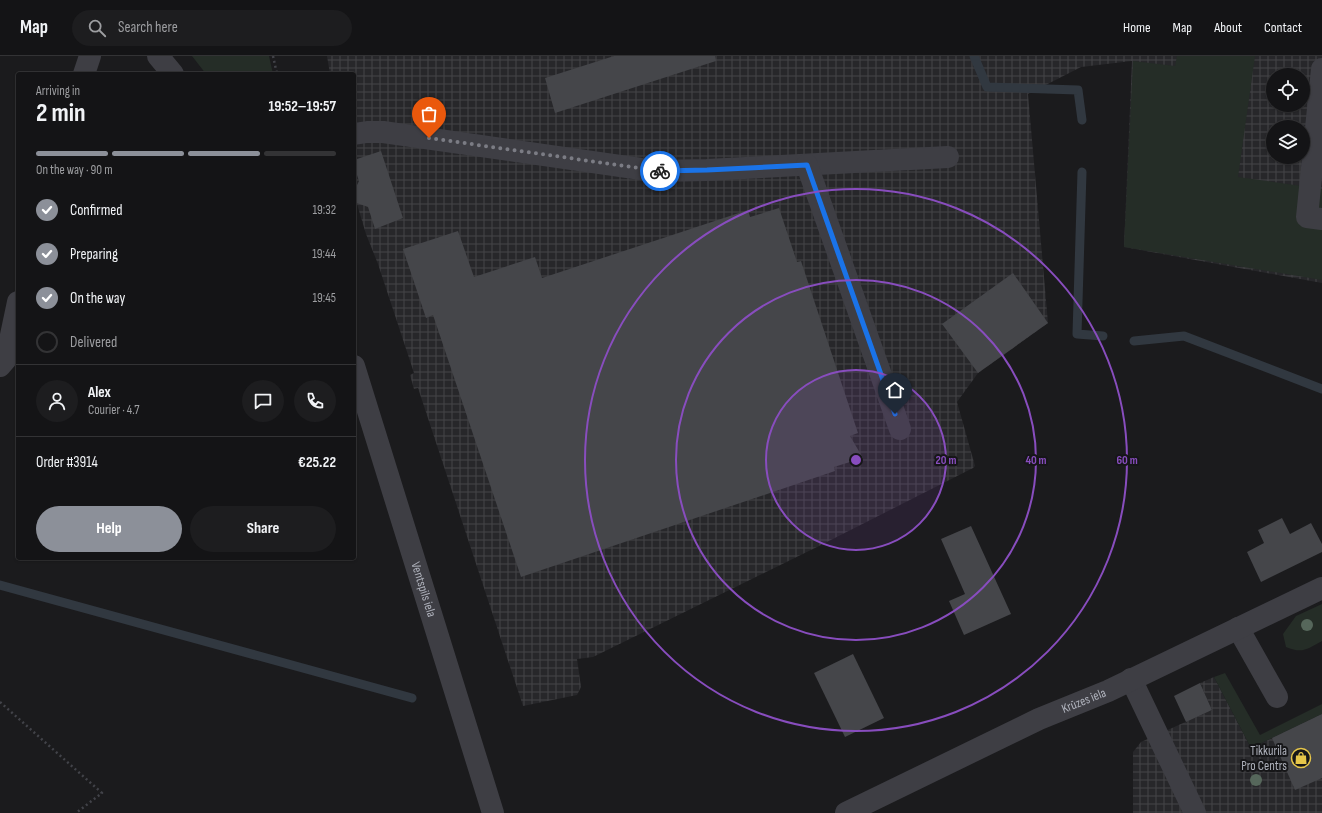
<!DOCTYPE html>
<html lang="en">
<head>
<meta charset="utf-8">
<style>
	body { margin:0; font-family:"Sofia Sans Condensed",sans-serif; background:#1d1d1f; color:#f1f3f6; height:100vh; display:flex; flex-direction:column; font-size:15px; white-space:nowrap }
	* { box-sizing:border-box; margin:0 }
	p { font-size:13px; color:#9d9ea1 }
	.icon { flex:none; width:22px; height:22px; fill:none; stroke:currentColor; stroke-width:2; stroke-linecap:round; stroke-linejoin:round }
	.map { position:relative; flex:1; overflow:hidden }
	.side { position:absolute; left:16px; top:16px; width:340px; height:488px; display:flex; flex-direction:column; background:#141416; border-radius:4px; box-shadow:0 1px 3px #0004,0 0 0 1px #333335 }
	.side>* { flex:none }
	.tools { position:absolute; left:1266px; top:12px; display:grid; gap:8px }
	.tools a { display:grid; place-items:center; width:44px; height:44px; border-radius:50%; background:#141416; box-shadow:0 1px 3px #0004,0 0 0 1px #333335; font-size:20px }
	.pin { position:absolute; display:grid; place-items:center; width:34px; height:34px; color:#fff; margin:-41px -17px; border-radius:50% 50% 50% 0; rotate:-45deg; box-shadow:0 0 4px #0007 }
	.pin .icon { rotate:45deg }
	.courier { position:absolute; display:grid; place-items:center; width:40px; height:40px; margin:-20px; border:3px solid #1a73e8; border-radius:50%; background:#fff; color:#222; box-shadow:0 1px 5px #0007 }
	.headline em { font-style:normal; font-weight:700 }
	.headline div { display:flex; flex-direction:column-reverse }
	.headline { display:flex; align-items:center; justify-content:space-between; height:68px; padding:0 20px }
	h1 { font-size:26px; font-weight:700; line-height:30px }
	.bar { display:grid; grid-template-columns:repeat(4,1fr); gap:6px 4px; align-content:center; height:48px; padding:0 20px }
	.bar i { height:5px; border-radius:3px; background:#333335 }
	.bar .active { background:#8c9099 }
	.bar p { grid-column:span 4 }
	.line { display:flex; align-items:center; gap:10px; padding:0 20px; border-top:1px solid #333335 }
	.line div { flex:1 }
	.round { display:grid; place-items:center; flex:none; width:42px; height:42px; border-radius:21px; background:#1d1d1f }
	ol { padding:0 20px; list-style:none }
	li { display:flex; align-items:center; gap:12px; height:44px }
	li p { margin-inline-start:auto }
	li .icon { padding:4px; border-radius:50%; background:#8c9099; color:#fff; stroke-width:4 }
	li:last-child { color:#9d9ea1 }
	li i { width:22px; height:22px; border:2px solid #333335; border-radius:50% }
	.cta { display:flex; gap:8px; margin-top:auto; padding:8px 20px }
	.cta a { flex:1; height:46px; border-radius:24px; background:#8c9099; color:#fff; font-size:16px; font-weight:700; line-height:46px; text-align:center }
	.cta a+a { background:#1d1d1f; color:#f1f3f6 }
	header { display:flex; align-items:center; gap:24px; box-sizing:border-box; height:56px; padding:0 20px; background:#141416; border-bottom:1px solid #333335 }
	header strong { font-size:19px }
	nav { display:flex; gap:22px; margin-inline-start:auto; font-size:14px }
	.search { width:280px; height:36px; background:#1d1d1f; display:flex; align-items:center; gap:10px; box-sizing:border-box; padding:0 14px; border-radius:22px; color:#9d9ea1; font-size:15px }
	.map>svg:first-child { display:block }
	.industrial { fill:url(#industrial-grid); fill-rule:evenodd }
	.green { fill:#252d27 }
	.lines { fill:none; stroke-linecap:round; stroke-linejoin:round }
	.stream { stroke:#313840; stroke-width:9 }
	.building { fill:#45464a }
	.path { stroke:#424349; stroke-width:2.5; stroke-dasharray:2 3; stroke-linecap:butt }
	.minor { stroke:#3e3e44; stroke-width:22 }
	.tree { fill:#56675b }
	.done { stroke:#7b7c84; stroke-width:4; stroke-dasharray:0 7.2 }
	.route { stroke:#1a73e8; stroke-width:5 }
	.ring { fill:none; stroke:#884dbe; stroke-width:2 }
	.labels { text-anchor:middle; dominant-baseline:central; stroke-width:4; stroke-linejoin:round; paint-order:stroke }
	.street-label { font-size:13px; fill:#aeb1bb; stroke:#161618 }
	.poi-label { font-size:13px; fill:#aeb1bb; stroke:#161618; text-anchor:end }
	.centre { fill:#884dbe; stroke:#161618; stroke-width:2 }
	.ring-label { font-size:12px; text-anchor:middle; font-weight:bold; fill:#884dbe; stroke:#161618; stroke-width:4; stroke-linejoin:round; paint-order:stroke }
</style>
</head>
<body>
<header>
<strong>Map</strong>
<div class="search"><svg class="icon" aria-label="search" viewBox="0 0 24 24"><circle cx="10" cy="10" r="6"/><path d="M15 15l6 6"/></svg>Search here</div>
<nav><a>Home</a><a>Map</a><a>About</a><a>Contact</a></nav>
</header>
<div class="map">
<svg width="1322" height="757" viewBox="0 0 1322 757">
	<defs>
		<pattern id="industrial-grid" width="8" height="8" patternUnits="userSpaceOnUse"><rect width="8" height="8" fill="#27272a"/><path d="M0 4h8M4 0v8" fill="none" stroke="#444447"/></pattern>
	</defs>
	<rect width="100%" height="100%" fill="#1b1b1d"/>
	<!-- industrial -->
	<g class="industrial">
		<path d="M327 0H1322V227L1124 191 1132 5 1081 11 1028 38 1048 267 978 317 957 346 975 410 973 412 815 492 593 601 577 603 581 631 577 639 523 650 418 332 414 333 410 319 414 317 378 208 366 178 354 138V18H330ZM1273 19H1303V49H1273ZM1273 71H1303V101H1273Z"/>
		<polygon points="1214,621 1251,692 1322,658 1322,757 1133,757 1133,696 1141,686 1212,654 1200,627"/>
	</g>
	<!-- green -->
	<g class="green">
		<polygon points="192,0 269,0 273,18 206,18"/>
		<polygon points="1177,0 1255,0 1238,121 1322,133 1322,224 1124,191 1133,5 1175,10"/>
		<path d="M1322 548V585C1307 593 1303 598 1286 591L1283 578 1296 560Z"/>
		<polygon points="1225,617 1260,679 1322,648 1322,658 1251,692 1214,621"/>
	</g>
	<g class="lines">
		<!-- stream -->
		<g class="stream">
			<polyline points="974,0 987,31 1078,34 1082,64"/>
			<polyline points="1082,116 1077,278 1103,280"/>
			<polyline points="1134,285 1184,280 1322,333"/>
			<polyline points="0,529 412,642"/>
		</g>
	</g>
	<!-- building -->
	<g class="building">
		<polygon points="614,0 715,0 716,5 555,57 545,22"/>
		<polygon points="381,95 403,162 375,173 368,151 354,146 354,135 359,125 354,110 354,104"/>
		<polygon points="779,152 797,206 801,205 858,377 850,380 863,402 834,411 835,415 521,521 433,259 426,262 403,193 458,175 474,221 535,201 542,222 748,154 750,161"/>
		<polygon points="1013,217 1048,267 978,317 942,268"/>
		<polygon points="1282,462 1290,478 1311,467 1322,488 1322,496 1261,526 1247,496 1264,487 1258,474"/>
		<polygon points="971,470 1011,558 964,579 949,545 965,538 941,483"/>
		<polygon points="853,598 884,662 845,681 814,617"/>
		<polygon points="1200,627 1212,654 1186,666 1174,640"/>
		<polygon points="1322,658 1322,722 1295,734 1272,682"/>
	</g>
	<g class="lines">
		<!-- path -->
		<g class="path">
			<polyline points="273,0 277,18"/>
			<polyline points="0,646 102,737 76,757"/>
		</g>
		<!-- minor -->
		<g class="minor">
			<polyline points="158,0 173,18"/>
			<polyline points="1322,13 1307,161 1322,163"/>
			<polyline points="84,18 90,0"/>
			<polyline points="354,78 367,76 383,76 655,115 707,114 948,101"/>
			<polyline points="807,109 900,373"/>
			<polyline points="0,310 6,303 18,246"/>
			<path id="s1" d="M354 310 493 757"/>
			<polyline points="1238,572 1277,641"/>
			<polyline points="1131,623 1195,757"/>
			<path id="s2" d="M846 757 1039 663 1108 635 1322 532"/>
		</g>
	</g>
	<!-- trees -->
	<g class="tree">
		<circle cx="1307" cy="569" r="6"/>
		<circle cx="1256" cy="724" r="6"/>
	</g>
	<g class="lines">
		<!-- done -->
		<polyline class="done" points="429,82 660,115"/>
		<!-- route -->
		<polyline class="route" points="660,115 707,114 807,109 895,358"/>
	</g>
	<!-- distance rings -->
	<circle cx="856" cy="404" r="90" fill="#884dbe" fill-opacity=".12"/>
	<g class="ring">
		<circle cx="856" cy="404" r="90"/>
		<circle cx="856" cy="404" r="180"/>
		<circle cx="856" cy="404" r="271"/>
	</g>
	<!-- icons -->
	<defs>
		<g id="shop-ring" transform="scale(1)"><circle r="9.5" fill="#161618" stroke="#e6c64a" stroke-width="1.5"/><path d="M-5-2.5h2.3a2.7 3.5 0 0 1 5.4 0H5L5.5 6h-11ZM-1.5-2.5h3a1.5 2.3 0 0 0-3 0Z" fill="#e6c64a"/></g>
	</defs>
	<g fill-rule="evenodd">
		<use href="#shop-ring" x="1301" y="702"/>
	</g>
	<g class="labels">
		<!-- street labels -->
		<g class="street-label">
			<text stroke="none"><textPath href="#s1" startOffset="234">Ventspils iela</textPath></text>
			<text stroke="none"><textPath href="#s2" startOffset="263">Krūzes iela</textPath></text>
		</g>
		<!-- poi labels -->
		<g class="poi-label">
			<text x="1287" y="695">Tikkurila<tspan x="1287" dy="15">Pro Centrs</tspan></text>
		</g>
	</g>
	<circle cx="856" cy="404" r="6" class="centre"/>
	<g class="ring-label">
		<text x="946" y="408">20 m</text>
		<text x="1036" y="408">40 m</text>
		<text x="1127" y="408">60 m</text>
	</g>
</svg>
<div class="tools">
<a><svg class="icon" aria-label="locate" viewBox="0 0 24 24"><circle cx="12" cy="12" r="6"/><path d="M12 2v4M12 18v4M2 12h4M18 12h4"/></svg></a>
<a><svg class="icon" aria-label="layers" viewBox="0 0 24 24"><path d="M12 4l9 5-9 5-9-5zM3 14l9 5 9-5"/></svg></a>
</div>
<div class="pin" style="left:429px;top:82px;background:#ea580c"><svg class="icon" aria-label="bag" viewBox="0 0 24 24"><path d="M5 8h14l-1 12H6zM9 8a3 3 0 0 1 6 0"/></svg></div>
<div class="pin" style="left:895px;top:358px;background:#1f2937"><svg class="icon" aria-label="home" viewBox="0 0 24 24"><path d="M3 11l9-7 9 7M6 9v11h12V9"/></svg></div>
<div class="courier" style="left:660px;top:115px"><svg class="icon" aria-label="bike" viewBox="0 0 24 24"><circle cx="6" cy="16" r="4"/><circle cx="18" cy="16" r="4"/><path d="M6 16l4-8h5l3 8M10 8l3 8H6M13 5h3"/></svg></div>
<section class="side">
<div class="headline"><div><h1>2 min</h1><p>Arriving in</p></div><em>19:52–19:57</em></div>
<div class="bar"><i class="active"></i><i class="active"></i><i class="active"></i><i></i><p>On the way · 90 m</p></div>
<ol>
<li><svg class="icon" aria-label="check" viewBox="0 0 24 24"><path d="M5 12l5 5 9-10"/></svg>Confirmed<p>19:32</p></li>
<li><svg class="icon" aria-label="check" viewBox="0 0 24 24"><path d="M5 12l5 5 9-10"/></svg>Preparing<p>19:44</p></li>
<li><svg class="icon" aria-label="check" viewBox="0 0 24 24"><path d="M5 12l5 5 9-10"/></svg>On the way<p>19:45</p></li>
<li><i></i>Delivered</li>
</ol>
<div class="line" style="height:72px"><a class="round"><svg class="icon" aria-label="person" viewBox="0 0 24 24"><circle cx="12" cy="8" r="4"/><path d="M4 21q1-7 8-7t8 7"/></svg></a><div><b>Alex</b><p>Courier · 4.7</p></div><a class="round"><svg class="icon" aria-label="chat" viewBox="0 0 24 24"><path d="M4 5h16v11H9l-5 4z"/></svg></a><a class="round"><svg class="icon" aria-label="phone" viewBox="0 0 24 24"><path d="M5 4h4l2 5-3 2q2 4 5 5l2-3 5 2v4C11 20 4 13 5 4z"/></svg></a></div>
<div class="line" style="height:52px"><div>Order #3914</div><b>€25.22</b></div>
<div class="cta"><a>Help</a><a>Share</a></div>
</section>
</div>
</body>
</html>
